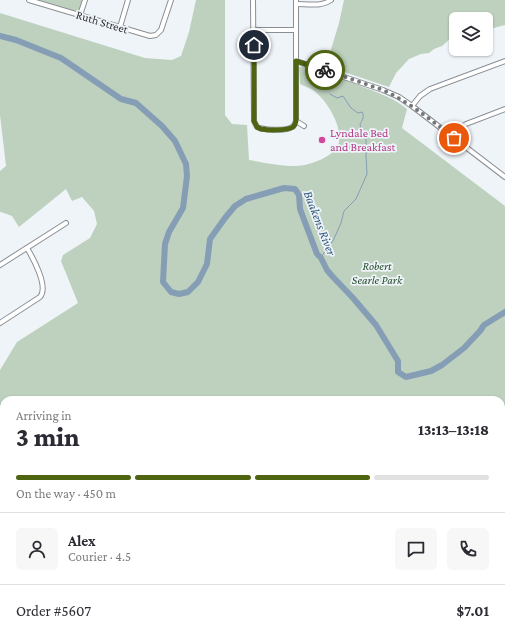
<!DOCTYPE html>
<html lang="en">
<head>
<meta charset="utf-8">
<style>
	body { margin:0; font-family:"Crimson Pro",serif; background:#f7f7f7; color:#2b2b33; height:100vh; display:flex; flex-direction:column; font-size:15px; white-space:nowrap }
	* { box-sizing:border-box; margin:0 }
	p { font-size:13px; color:#7c7c81 }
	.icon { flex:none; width:22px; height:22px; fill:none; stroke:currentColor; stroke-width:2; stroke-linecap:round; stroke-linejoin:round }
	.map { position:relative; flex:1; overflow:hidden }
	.side { position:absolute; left:0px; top:396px; width:505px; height:248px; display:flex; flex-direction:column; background:#fff; border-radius:12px 12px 0 0; box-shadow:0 1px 3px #0004 }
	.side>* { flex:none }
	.tools { position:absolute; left:449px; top:12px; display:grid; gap:8px }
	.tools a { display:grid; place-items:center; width:44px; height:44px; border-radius:6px; background:#fff; box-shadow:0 1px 3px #0004; font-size:20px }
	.pin { position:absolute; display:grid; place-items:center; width:34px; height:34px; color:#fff; margin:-17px; border:2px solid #fff; border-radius:50%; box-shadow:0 1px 4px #0007 }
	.courier { position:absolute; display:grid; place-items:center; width:40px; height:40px; margin:-20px; border:3px solid #4e6411; border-radius:50%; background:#fff; color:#222; box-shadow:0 1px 5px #0007 }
	.overview em { font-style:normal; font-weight:800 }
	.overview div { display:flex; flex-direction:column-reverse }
	.overview { display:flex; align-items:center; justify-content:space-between; height:68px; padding:0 16px }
	h1 { font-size:26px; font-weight:800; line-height:30px }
	.bar { display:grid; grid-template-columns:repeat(4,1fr); gap:6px 4px; align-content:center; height:48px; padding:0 16px }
	.bar i { height:5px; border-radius:3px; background:#e1e1e2 }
	.bar .current { background:#4e6411 }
	.bar p { grid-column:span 4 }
	.line { display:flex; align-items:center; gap:10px; padding:0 16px; border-top:1px solid #e1e1e2 }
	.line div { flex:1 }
	.round { display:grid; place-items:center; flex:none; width:42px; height:42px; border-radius:6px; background:#f7f7f7 }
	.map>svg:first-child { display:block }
	.green { fill:#bdd1be }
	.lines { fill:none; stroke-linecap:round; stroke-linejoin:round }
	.stream { stroke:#859eb6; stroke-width:1 }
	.river { stroke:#859eb6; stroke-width:6 }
	.minor-casing { stroke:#8b8f94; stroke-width:6 }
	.minor { stroke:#fff; stroke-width:4 }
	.done { stroke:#747679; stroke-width:4; stroke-dasharray:0 7.2 }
	.route { stroke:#4e6411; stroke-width:5 }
	.hotel-dot { fill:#d1479c; stroke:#eff4f9; stroke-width:1.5 }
	.labels { text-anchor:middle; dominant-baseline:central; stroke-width:3.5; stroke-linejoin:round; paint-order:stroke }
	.street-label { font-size:12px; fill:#313234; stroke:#eff4f9 }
	.hotel-label { font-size:12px; fill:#b23c85; stroke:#eff4f9; text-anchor:start }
	.park-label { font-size:12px; font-style:italic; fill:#254e2b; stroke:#eff4f9 }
	.water-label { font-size:13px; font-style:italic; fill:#31597e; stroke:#eff4f9 }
</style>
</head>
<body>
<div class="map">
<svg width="505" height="644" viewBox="0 0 505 644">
	<rect width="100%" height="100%" fill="#eff4f9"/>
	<!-- green -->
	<g class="green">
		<polygon points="36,0 83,0 81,9 77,12"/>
		<path d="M196 0H225V115L232 124 247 125 249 160C266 163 289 168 305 165 314 163 329 157 335 150 349 134 326 97 311 89 308 87 303 86 300 84L299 67 304 66C324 73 344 79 363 87 379 93 394 98 407 109L402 128 505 206V644H208L211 640H501V400H4V426L0 420V370L17 342 78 303 61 261 63 255 90 238 97 224 94 211 82 197 72 201 66 189 19 227 12 216 1 212H0V171L6 166 0 115V13L145 58 172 60 181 56 189 32Z"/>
		<polygon points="344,0 505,0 505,25 486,30 486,19 456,19 456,37 451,38 442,46 434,49 429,53 421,54 409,59 396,73 389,87 326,66 339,23"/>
	</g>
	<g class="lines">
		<!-- stream -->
		<g class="stream">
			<path d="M321 258 326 249 333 241 341 223 344 211 356 199 367 174 366 156V139L362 133 360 124C362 121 365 116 362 112L358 113 351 108 343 96 337 98 330 94"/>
			<polyline points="498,644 505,641"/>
		</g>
		<!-- river -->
		<polyline class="river" points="0,36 16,40 61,58 121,99 136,103 162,126 175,141 186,164 187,176 183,208 169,232 165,244 163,282 171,292 179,294 188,292 198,282 207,264 210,239 225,218 235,206 246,199 284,188 295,189 299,195 300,209 317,254 321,258 327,270 333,277 353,298 376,325 398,361 398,372 406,377 431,371 442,365 464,348 480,331 484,325 505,312"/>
		<!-- minor casing -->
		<g class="minor-casing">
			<g id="minor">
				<polyline points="29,0 150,36 156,35 161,30 171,0"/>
				<path d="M253 0 254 121 257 127C263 130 283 131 290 128 293 127 295 125 296 121V0"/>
				<path d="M296 4C307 4 322 7 331 0"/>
				<polyline points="80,15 85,0"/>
				<polyline points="120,27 128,0"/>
				<polyline points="253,30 296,30"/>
				<polyline points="296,61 383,90 399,97 412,106 505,177"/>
				<polyline points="412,106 420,96 430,89 505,61"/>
				<polyline points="296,121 304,126"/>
				<polyline points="454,138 457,131 466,124 505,109"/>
				<polyline points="0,265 66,223"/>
				<path d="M0 323 40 297C49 287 33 258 27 248"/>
				<polyline points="0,423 4,428"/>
				<polyline points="0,440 4,439"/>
				<polyline points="0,459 4,455"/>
				<polyline points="0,473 4,472"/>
				<polyline points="0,488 4,499"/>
				<polyline points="0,504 4,503"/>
				<polyline points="0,551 4,550"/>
				<polyline points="0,570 4,569"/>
			</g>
		</g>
		<!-- minor -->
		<use href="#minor" class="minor"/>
	</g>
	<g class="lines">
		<!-- done -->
		<path class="done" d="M325 70 383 90C409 102 431 120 454 138"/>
		<!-- route -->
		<path class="route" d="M254 45V121L257 127 261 129C267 130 287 131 293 127 295 125 295 124 296 121V61L325 70"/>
	</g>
	<!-- markers -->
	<circle class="hotel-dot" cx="322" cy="140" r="4"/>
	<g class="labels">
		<!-- street labels -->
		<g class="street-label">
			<text transform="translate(102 22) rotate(17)">Ruth Street</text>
		</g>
		<!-- hotel labels -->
		<g class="hotel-label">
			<text x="330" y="133">Lyndale Bed<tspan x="330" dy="14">and Breakfast</tspan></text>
		</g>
		<!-- park labels -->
		<g class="park-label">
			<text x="377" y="266">Robert<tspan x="377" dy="14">Searle Park</tspan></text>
		</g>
		<!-- water labels -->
		<g class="water-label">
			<text transform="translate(320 223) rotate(69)">Baakens River</text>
		</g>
	</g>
</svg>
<div class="tools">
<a><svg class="icon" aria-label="layers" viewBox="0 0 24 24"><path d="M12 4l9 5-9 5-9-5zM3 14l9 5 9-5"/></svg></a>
</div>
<div class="pin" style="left:454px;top:138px;background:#ea580c"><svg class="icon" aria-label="bag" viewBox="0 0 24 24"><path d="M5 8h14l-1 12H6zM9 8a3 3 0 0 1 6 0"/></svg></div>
<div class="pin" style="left:254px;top:45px;background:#1f2937"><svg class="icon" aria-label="home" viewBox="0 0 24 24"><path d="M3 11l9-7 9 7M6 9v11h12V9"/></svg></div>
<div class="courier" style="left:325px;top:70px"><svg class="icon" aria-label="bike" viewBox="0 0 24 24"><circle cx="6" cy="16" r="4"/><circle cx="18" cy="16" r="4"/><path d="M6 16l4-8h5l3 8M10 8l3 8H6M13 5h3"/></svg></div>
<section class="side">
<div class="overview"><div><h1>3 min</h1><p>Arriving in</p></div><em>13:13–13:18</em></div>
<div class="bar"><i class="current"></i><i class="current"></i><i class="current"></i><i></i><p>On the way · 450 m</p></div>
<div class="line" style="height:72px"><a class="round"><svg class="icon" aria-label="person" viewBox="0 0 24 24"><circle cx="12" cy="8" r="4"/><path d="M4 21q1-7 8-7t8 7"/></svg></a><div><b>Alex</b><p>Courier · 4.5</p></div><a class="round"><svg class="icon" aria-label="chat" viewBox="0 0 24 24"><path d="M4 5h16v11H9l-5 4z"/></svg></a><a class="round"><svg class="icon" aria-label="phone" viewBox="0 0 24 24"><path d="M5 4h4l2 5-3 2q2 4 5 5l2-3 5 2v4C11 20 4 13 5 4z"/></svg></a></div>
<div class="line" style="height:52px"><div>Order #5607</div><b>$7.01</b></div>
</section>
</div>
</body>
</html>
